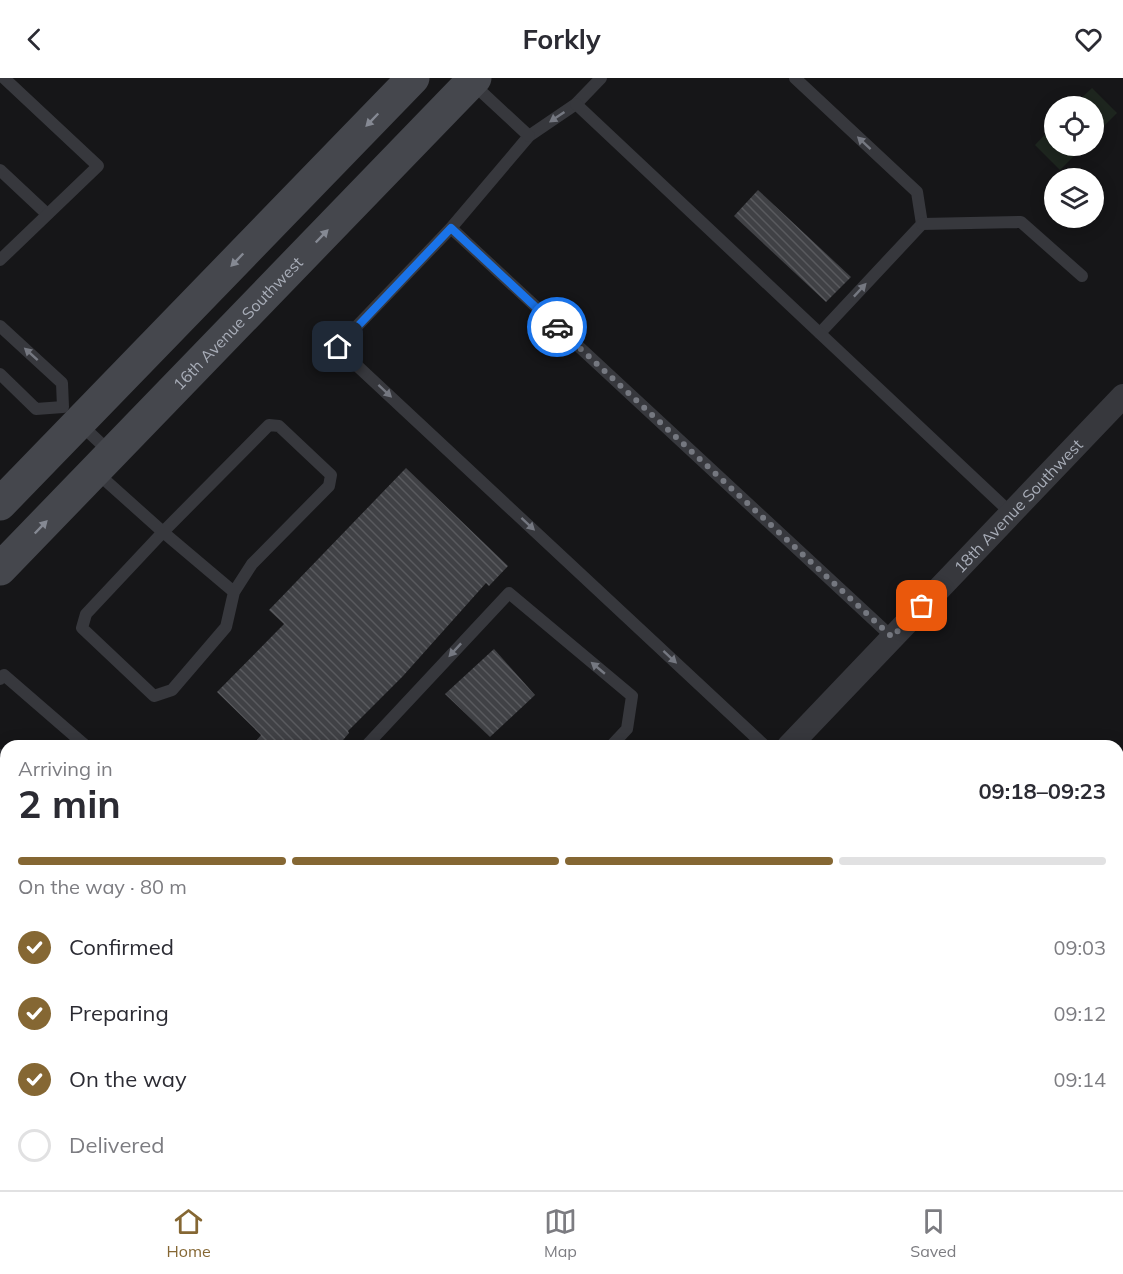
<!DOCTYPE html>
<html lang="en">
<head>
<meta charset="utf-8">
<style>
	body { margin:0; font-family:Mulish,sans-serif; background:#f2f2f3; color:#2b2b33; height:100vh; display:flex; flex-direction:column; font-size:22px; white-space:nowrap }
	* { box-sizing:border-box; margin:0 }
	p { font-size:20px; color:#7c7c81 }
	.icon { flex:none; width:33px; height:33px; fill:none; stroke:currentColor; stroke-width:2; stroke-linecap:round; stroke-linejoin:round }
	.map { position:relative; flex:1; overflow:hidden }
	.panel { position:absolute; left:0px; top:662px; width:1124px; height:452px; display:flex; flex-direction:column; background:#fff; border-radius:18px 18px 0 0; box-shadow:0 3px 15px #0003 }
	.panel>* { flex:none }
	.controls { position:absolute; left:1044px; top:18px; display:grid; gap:12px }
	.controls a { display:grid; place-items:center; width:60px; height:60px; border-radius:50%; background:#fff; box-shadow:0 3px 15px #0003; font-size:30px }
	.pin { position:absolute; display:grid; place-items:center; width:51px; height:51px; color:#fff; margin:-26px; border-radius:12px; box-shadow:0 3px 9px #0006 }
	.courier { position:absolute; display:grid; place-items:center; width:60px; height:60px; margin:-30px; border:4px solid #1a73e8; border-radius:50%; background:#fff; color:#222; box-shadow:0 2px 8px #0007 }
	.headline em { font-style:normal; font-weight:700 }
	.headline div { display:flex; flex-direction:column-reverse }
	.headline { display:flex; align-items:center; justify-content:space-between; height:102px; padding:0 18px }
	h1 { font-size:39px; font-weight:700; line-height:45px }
	.bar { display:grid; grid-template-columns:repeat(4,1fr); gap:9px 6px; align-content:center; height:72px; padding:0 18px }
	.bar i { height:8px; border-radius:4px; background:#e1e1e2 }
	.bar .active { background:#856733 }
	.bar p { grid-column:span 4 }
	ol { padding:0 18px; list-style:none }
	li { display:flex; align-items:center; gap:18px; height:66px }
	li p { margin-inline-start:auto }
	li .icon { padding:6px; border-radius:50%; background:#856733; color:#fff; stroke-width:4 }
	li:last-child { color:#7c7c81 }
	li i { width:33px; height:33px; border:3px solid #e1e1e2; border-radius:50% }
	header { display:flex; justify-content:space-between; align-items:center; height:78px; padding:0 18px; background:#fff; font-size:27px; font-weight:700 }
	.tabs { display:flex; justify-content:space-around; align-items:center; height:84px; border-top:2px solid #e1e1e2; background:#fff; font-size:16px; color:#7c7c81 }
	.tabs a { display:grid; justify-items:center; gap:3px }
	.tabs .active { color:#856733 }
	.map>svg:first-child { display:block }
	.grass { fill:#1e261f }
	.building { fill:url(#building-back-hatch) }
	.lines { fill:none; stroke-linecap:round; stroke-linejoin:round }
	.service { stroke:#37383d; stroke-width:12 }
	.minor { stroke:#37383d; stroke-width:24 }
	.secondary { stroke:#45474d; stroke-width:33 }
	.oneway { fill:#757881 }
	.oneway2 { fill:#858993 }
	.done { stroke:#757880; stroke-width:6; stroke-dasharray:0 10.8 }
	.route { stroke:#1a73e8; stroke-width:8 }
	.labels { text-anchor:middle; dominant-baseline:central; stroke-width:4.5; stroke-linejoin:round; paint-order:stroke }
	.street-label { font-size:16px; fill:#a8adb8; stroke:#111113 }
</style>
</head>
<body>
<header><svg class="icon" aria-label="back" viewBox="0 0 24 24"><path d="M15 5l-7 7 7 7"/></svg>Forkly<svg class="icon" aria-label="heart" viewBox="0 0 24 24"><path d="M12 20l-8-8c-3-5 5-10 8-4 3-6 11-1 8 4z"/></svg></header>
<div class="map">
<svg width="1123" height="1112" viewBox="0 0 1123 1112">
	<defs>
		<pattern id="building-back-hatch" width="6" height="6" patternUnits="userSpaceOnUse" patternTransform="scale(1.5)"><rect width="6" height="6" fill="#404145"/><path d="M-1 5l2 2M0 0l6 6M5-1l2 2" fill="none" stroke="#595a5e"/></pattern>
	</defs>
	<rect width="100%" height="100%" fill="#161618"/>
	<!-- grass -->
	<g class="grass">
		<polygon points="1092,10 1117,35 1094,58 1094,28 1073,28"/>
		<polygon points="1054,47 1054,68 1084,68 1060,92 1035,67"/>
	</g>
	<!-- building -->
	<g class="building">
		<polygon points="758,112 851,199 826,224 734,138"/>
		<polygon points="406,390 508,488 489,508 486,505 403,598 348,653 349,655 338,668 252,668 261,657 217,614 284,546 269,532"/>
		<polygon points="494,571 535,617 490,659 445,616"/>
	</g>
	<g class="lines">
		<!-- service -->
		<g class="service">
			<polyline points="601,0 576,26 529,58 451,150 337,269 765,668"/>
			<polyline points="795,0 917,114 922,146 820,255"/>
			<polyline points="472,5 529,58"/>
			<polyline points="576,26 1011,435"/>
			<polyline points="0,92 47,136"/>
			<polyline points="922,146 1021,144 1082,198"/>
			<polyline points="451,150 892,559"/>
			<polyline points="0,182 98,88 4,0"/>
			<polyline points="0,248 62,305 63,329 36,331 0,296"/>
			<polyline points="79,345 110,374"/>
			<polyline points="96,394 163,454 86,536 82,550 154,618 172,612 226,549 234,514 252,486 329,408 331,397 279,348 269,347 163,454 234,514"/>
			<polyline points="0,601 4,597 86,668"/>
			<polyline points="366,668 509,515 632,618 627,651 611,668"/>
			<polyline points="0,677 6,683"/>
			<polyline points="32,1112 37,1107"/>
			<polyline points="280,1112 285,1107"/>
		</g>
		<!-- minor -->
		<g class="minor">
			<path id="s1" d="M789 668 1123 318"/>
			<polyline points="365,1112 370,1107"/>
		</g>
		<!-- secondary -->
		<g class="secondary">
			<polyline points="0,426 413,0"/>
			<path id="s2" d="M0 491 475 0"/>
		</g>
	</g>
	<!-- one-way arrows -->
	<defs><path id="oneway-solid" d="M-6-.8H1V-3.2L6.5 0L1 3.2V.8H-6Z" transform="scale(1.5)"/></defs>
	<g class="oneway">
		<use href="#oneway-solid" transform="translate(557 39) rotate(146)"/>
		<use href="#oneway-solid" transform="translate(864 65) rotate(-137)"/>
		<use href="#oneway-solid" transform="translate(860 212) rotate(-47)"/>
		<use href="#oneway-solid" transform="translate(31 276) rotate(-138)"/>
		<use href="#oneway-solid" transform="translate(385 313) rotate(43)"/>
		<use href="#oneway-solid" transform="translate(528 446) rotate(43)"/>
		<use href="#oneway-solid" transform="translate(455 572) rotate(133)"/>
		<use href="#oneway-solid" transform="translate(670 579) rotate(43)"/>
		<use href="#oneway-solid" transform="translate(598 590) rotate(-140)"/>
	</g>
	<g class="oneway2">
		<use href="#oneway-solid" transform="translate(372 42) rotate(134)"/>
		<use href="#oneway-solid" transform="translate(322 158) rotate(-46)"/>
		<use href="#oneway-solid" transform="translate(237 182) rotate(134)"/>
		<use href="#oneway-solid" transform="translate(41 449) rotate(-46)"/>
	</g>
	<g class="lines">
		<!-- done -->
		<polyline class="done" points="557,249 892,559 922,528"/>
		<!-- route -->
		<polyline class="route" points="338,269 451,150 557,249"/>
	</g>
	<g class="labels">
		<!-- street labels -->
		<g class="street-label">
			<text stroke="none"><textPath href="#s2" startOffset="342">16th Avenue Southwest</textPath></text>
			<text stroke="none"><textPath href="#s1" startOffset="332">18th Avenue Southwest</textPath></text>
		</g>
	</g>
</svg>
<div class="controls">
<a><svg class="icon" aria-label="locate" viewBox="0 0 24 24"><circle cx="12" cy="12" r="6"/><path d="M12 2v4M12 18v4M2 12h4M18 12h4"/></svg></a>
<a><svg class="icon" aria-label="layers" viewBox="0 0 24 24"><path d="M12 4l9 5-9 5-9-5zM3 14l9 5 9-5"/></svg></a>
</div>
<div class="pin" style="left:922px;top:528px;background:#ea580c"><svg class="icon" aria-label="bag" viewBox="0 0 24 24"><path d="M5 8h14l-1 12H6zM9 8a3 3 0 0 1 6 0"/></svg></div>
<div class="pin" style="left:338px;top:269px;background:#1f2937"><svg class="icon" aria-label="home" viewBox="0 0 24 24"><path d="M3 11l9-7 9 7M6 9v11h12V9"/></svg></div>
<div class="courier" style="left:557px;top:249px"><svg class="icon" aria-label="car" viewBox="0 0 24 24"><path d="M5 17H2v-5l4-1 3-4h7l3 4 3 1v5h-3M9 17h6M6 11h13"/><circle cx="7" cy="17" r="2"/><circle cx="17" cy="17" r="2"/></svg></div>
<section class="panel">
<div class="headline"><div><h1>2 min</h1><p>Arriving in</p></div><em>09:18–09:23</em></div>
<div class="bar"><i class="active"></i><i class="active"></i><i class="active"></i><i></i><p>On the way · 80 m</p></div>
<ol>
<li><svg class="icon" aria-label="check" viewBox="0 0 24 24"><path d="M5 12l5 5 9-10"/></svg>Confirmed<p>09:03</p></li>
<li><svg class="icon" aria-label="check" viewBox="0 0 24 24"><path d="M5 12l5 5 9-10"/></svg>Preparing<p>09:12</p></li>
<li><svg class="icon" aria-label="check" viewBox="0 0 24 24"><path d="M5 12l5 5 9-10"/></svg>On the way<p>09:14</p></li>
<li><i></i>Delivered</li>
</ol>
</section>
</div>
<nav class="tabs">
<a class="active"><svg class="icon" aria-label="home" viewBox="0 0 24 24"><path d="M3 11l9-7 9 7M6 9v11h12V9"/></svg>Home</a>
<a><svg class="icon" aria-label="map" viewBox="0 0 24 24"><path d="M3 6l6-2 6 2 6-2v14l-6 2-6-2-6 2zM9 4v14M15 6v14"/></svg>Map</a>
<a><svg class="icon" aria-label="saved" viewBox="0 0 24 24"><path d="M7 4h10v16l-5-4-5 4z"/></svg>Saved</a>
</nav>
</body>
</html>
